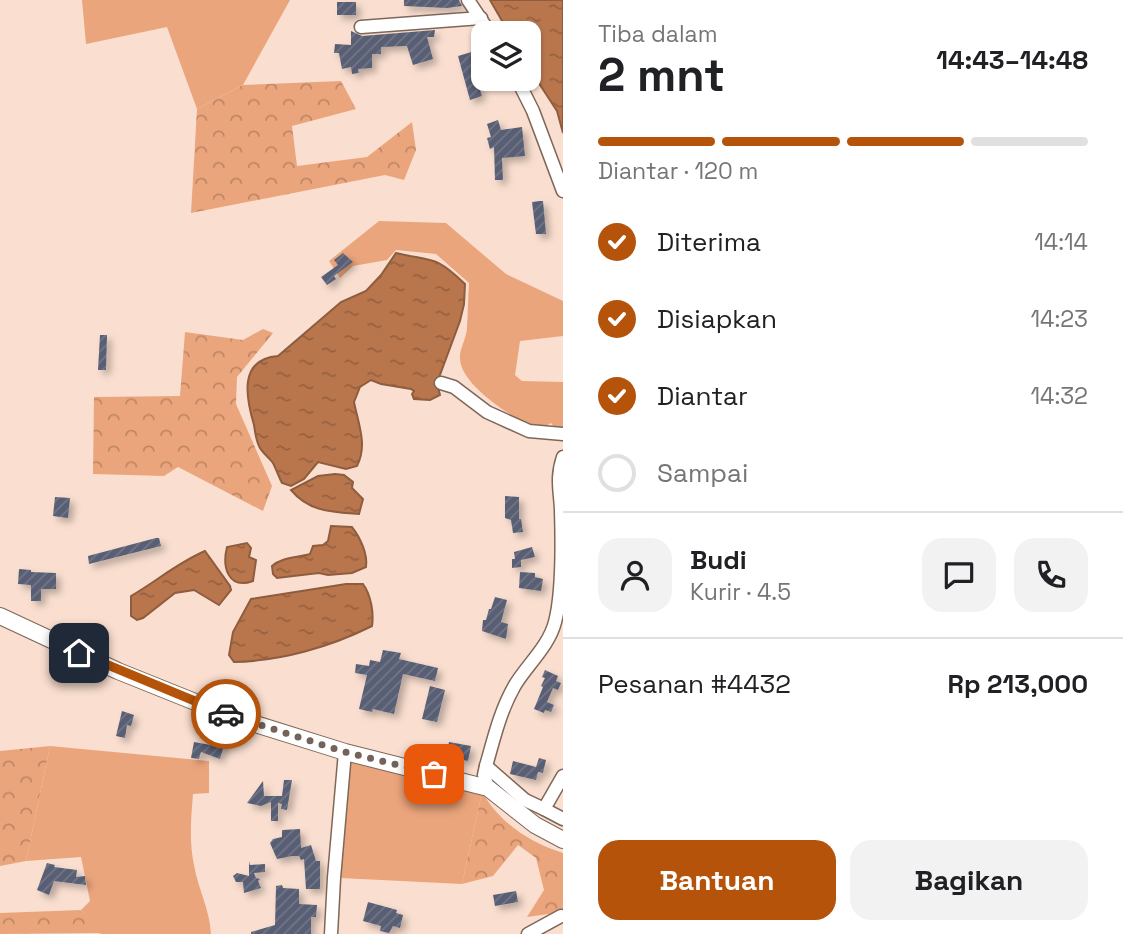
<!DOCTYPE html>
<html lang="id">
<head>
<meta charset="utf-8">
<style>
	body { margin:0; font-family:"Space Grotesk",sans-serif; background:#f2f2f2; color:#202124; height:100vh; display:flex; flex-direction:column; font-size:26px; white-space:nowrap }
	* { box-sizing:border-box; margin:0 }
	p { font-size:23px; color:#757577 }
	.icon { flex:none; width:38px; height:38px; fill:none; stroke:currentColor; stroke-width:2; stroke-linecap:round; stroke-linejoin:round }
	.map { position:relative; flex:1; overflow:hidden }
	.panel { display:flex; flex-direction:column; background:#fff; width:560px }
	.panel>* { flex:none }
	.fabs { position:absolute; left:471px; top:21px; display:grid; gap:14px }
	.fabs a { display:grid; place-items:center; width:70px; height:70px; border-radius:14px; background:#fff; box-shadow:0 2px 5px #0004; font-size:35px }
	.pin { position:absolute; display:grid; place-items:center; width:60px; height:60px; color:#fff; margin:-30px; border-radius:14px; box-shadow:0 4px 10px #0006 }
	.courier { position:absolute; display:grid; place-items:center; width:70px; height:70px; margin:-35px; border:5px solid #b45309; border-radius:50%; background:#fff; color:#222; box-shadow:0 2px 9px #0007 }
	.head em { font-style:normal; font-weight:700 }
	.head div { display:flex; flex-direction:column-reverse }
	.head { display:flex; align-items:center; justify-content:space-between; height:119px; padding:0 35px }
	h1 { font-size:46px; font-weight:700; line-height:52px }
	.bar { display:grid; grid-template-columns:repeat(4,1fr); gap:10px 7px; align-content:center; height:84px; padding:0 35px }
	.bar i { height:9px; border-radius:5px; background:#e0e0e0 }
	.bar .selected { background:#b45309 }
	.bar p { grid-column:span 4 }
	.line { display:flex; align-items:center; gap:18px; padding:0 35px; border-top:2px solid #e0e0e0 }
	.line div { flex:1 }
	.round { display:grid; place-items:center; flex:none; width:74px; height:74px; border-radius:21px; background:#f2f2f2 }
	ol { padding:0 35px; list-style:none }
	li { display:flex; align-items:center; gap:21px; height:77px }
	li p { margin-inline-start:auto }
	li .icon { padding:7px; border-radius:50%; background:#b45309; color:#fff; stroke-width:4 }
	li:last-child { color:#757577 }
	li i { width:38px; height:38px; border:4px solid #e0e0e0; border-radius:50% }
	.cta { display:flex; gap:14px; margin-top:auto; padding:14px 35px }
	.cta a { flex:1; height:80px; border-radius:21px; background:#b45309; color:#fff; font-size:28px; font-weight:700; line-height:80px; text-align:center }
	.cta a+a { background:#f2f2f2; color:#202124 }
	main { display:flex; flex:1; min-height:0 }
	.map>svg:first-child { display:block }
	.green { fill:#eba57c }
	.forest { fill:url(#forest-crowns) }
	.water { fill:url(#water-ripples); stroke:#8e5c3e; stroke-width:2 }
	.building { fill:url(#building-hatch); filter:url(#shadow) }
	.lines { fill:none; stroke-linecap:round; stroke-linejoin:round }
	.minor-casing { stroke:#7e6759; stroke-width:15 }
	.major-casing { stroke:#7e6759; stroke-width:18 }
	.minor { stroke:#fff; stroke-width:12 }
	.major { stroke:#fff; stroke-width:16 }
	.done { stroke:#73635a; stroke-width:7; stroke-dasharray:0 12.6 }
	.route { stroke:#b45309; stroke-width:9 }
</style>
</head>
<body>
<main>
<div class="map">
<svg width="563" height="934" viewBox="0 0 563 934">
	<defs>
		<pattern id="forest-crowns" width="20" height="18" patternUnits="userSpaceOnUse" patternTransform="scale(1.75)"><rect width="20" height="18" fill="#eba57c"/><path d="M2 6a3 3 0 1 1 6 0M12 15a3 3 0 1 1 6 0" fill="none" stroke="#bf8665"/></pattern>
		<pattern id="water-ripples" width="26" height="14" patternUnits="userSpaceOnUse" patternTransform="scale(1.75)"><rect width="26" height="14" fill="#b9764d"/><path d="M2 4q2-2 4 0t4 0M15 11q2-2 4 0t4 0" fill="none" stroke="#97603f"/></pattern>
		<pattern id="building-hatch" width="6" height="6" patternUnits="userSpaceOnUse" patternTransform="scale(1.75)"><rect width="6" height="6" fill="#585e74"/><path d="M-1 1l2-2M0 6l6-6M5 7l2-2" fill="none" stroke="#727686"/></pattern>
		<filter id="shadow"><feDropShadow dx="4.5" dy="4.5" stdDeviation="3.5" flood-color="#0004"/></filter>
	</defs>
	<rect width="100%" height="100%" fill="#fadfd0"/>
	<!-- green -->
	<g class="green">
		<polygon points="82,0 290,0 243,85 197,109 167,27 86,44"/>
		<path d="M379 221 446 223 506 274 563 301V336L520 341 515 375 522 381 563 382V439L551 423 541 429C517 422 461 386 460 359 459 349 467 338 467 327 468 312 468 298 469 283L436 254 396 250 387 260 353 266 340 278 329 261Z"/>
		<path d="M50 746 209 761V793L193 794C191 819 189 841 194 865 198 889 210 910 211 934H98L102 933 81 910 90 901 81 857 26 861Z"/>
		<polygon points="348,756 482,792 462,884 340,878"/>
	</g>
	<!-- forest -->
	<g class="forest">
		<polygon points="341,81 356,109 292,126 297,166 367,157 412,122 416,150 404,180 385,175 191,213 197,109 243,85"/>
		<polygon points="263,329 273,333 237,377 236,404 272,486 263,511 178,467 164,476 93,474 94,397 180,396 185,332 243,340"/>
		<polygon points="50,746 26,861 0,866 0,751"/>
		<path d="M482 792C500 823 529 842 563 853V912L527 917 544 890 536 858 518 845 493 876 462 884Z"/>
		<polygon points="81,910 103,933 0,934 0,913"/>
	</g>
	<!-- water -->
	<g class="water">
		<polygon points="490,0 563,0 563,133 557,111 529,68 528,33 509,33"/>
		<path d="M396 253C434 262 435 255 465 284L464 304 460 321 437 383 440 395 430 400 414 399 412 394 414 391 411 389 381 384 371 380 360 387 354 402C358 423 368 445 357 466L346 469 318 462 304 479 291 486 282 483C279 477 276 469 273 463 269 457 262 453 259 446 256 440 255 432 254 425 246 398 238 359 278 356L341 302 366 291 381 275Z"/>
		<path d="M335 474 344 475 353 482 352 488 363 499 359 514C333 512 309 512 291 490L318 476Z"/>
		<path d="M331 526 352 527C360 537 368 554 366 567L352 573 328 575 319 573 277 578 273 574 272 566C282 557 296 558 310 554L313 546 323 545 328 541Z"/>
		<path d="M247 543 251 548 249 557 256 560 253 581C228 590 222 567 227 547Z"/>
		<path d="M205 551 230 586 231 590 219 605 194 590 175 593 143 618 137 620 131 616V596C157 581 177 563 205 551Z"/>
		<path d="M346 584H363C371 595 374 613 372 626 330 647 281 661 234 662L229 655 233 632 251 599Z"/>
	</g>
	<!-- building -->
	<g class="building">
		<polygon points="404,0 459,0 462,6 447,8 404,6"/>
		<rect x="337" y="2" width="19" height="13"/>
		<polygon points="435,30 434,37 427,37 433,59 413,65 407,46 381,47 381,54 372,54 372,68 358,69 359,73 352,74 351,67 342,69 339,53 334,53 335,44 351,45 351,31 362,36"/>
		<polygon points="475,51 480,68 473,70 482,96 470,100 458,56"/>
		<polygon points="498,120 501,130 522,127 525,156 502,158 503,180 495,180 494,147 490,149 487,138 491,137 487,124"/>
		<polygon points="540,201 543,201 546,234 536,234 532,202"/>
		<polygon points="343,253 353,262 334,276 336,279 327,285 321,277 338,265 334,260"/>
		<polygon points="100,335 107,335 106,370 98,370"/>
		<polygon points="505,496 519,497 519,519 521,519 523,532 513,533 511,520 505,518"/>
		<polygon points="55,497 70,498 68,518 53,516"/>
		<polygon points="156,538 159,538 161,546 89,564 88,556"/>
		<polygon points="532,547 535,557 521,560 521,567 512,568 512,559 515,559 514,552"/>
		<polygon points="19,569 31,570 31,572 56,573 56,589 41,589 41,601 31,601 31,585 18,584"/>
		<polygon points="520,572 535,573 535,577 543,579 541,591 519,588"/>
		<polygon points="495,597 507,600 501,622 508,624 506,639 482,631 483,620 486,620 489,609 491,609"/>
		<polygon points="383,650 401,653 399,659 438,668 435,681 403,674 394,714 373,709 372,712 359,709 367,675 355,673 356,664 369,666 370,660 380,662"/>
		<polygon points="545,670 558,676 556,681 561,683 558,690 553,688 547,702 554,705 551,712 545,710 544,713 534,709 543,687 541,686 545,678 542,677"/>
		<polygon points="430,686 445,690 437,722 422,719"/>
		<polygon points="122,711 134,715 131,726 127,725 125,738 116,736"/>
		<polygon points="222,726 229,728 220,759 201,752 199,759 191,758 194,742 216,746"/>
		<polygon points="449,742 471,746 468,761 446,756"/>
		<polygon points="539,758 546,760 543,773 538,772 536,780 510,774 513,761 536,767"/>
		<polygon points="284,780 292,780 287,810 281,809 282,804 278,803 278,821 271,821 271,802 261,806 247,803 263,781 264,796 282,796"/>
		<polygon points="300,829 301,848 311,845 316,861 320,861 320,889 306,889 304,859 301,860 299,856 292,856 277,859 270,843 273,839 282,837 282,830"/>
		<polygon points="249,861 250,865 265,864 265,872 254,873 256,878 260,879 258,881 261,888 244,893 243,882 236,882 233,876 237,873 249,876"/>
		<polygon points="47,863 55,865 54,867 77,870 76,877 85,876 86,885 54,881 49,895 37,890"/>
		<polygon points="282,885 283,888 299,889 299,904 317,905 316,917 311,917 311,934 251,934 251,932 275,925 276,886"/>
		<polygon points="516,891 518,902 495,906 493,895"/>
		<polygon points="368,902 397,910 396,913 403,915 400,928 393,926 389,933 380,931 381,926 363,921"/>
	</g>
	<g class="lines">
		<!-- minor casing -->
		<g class="minor-casing">
			<g id="minor">
				<polyline points="468,0 490,33"/>
				<polyline points="361,27 481,18"/>
				<polyline points="517,79 533,111 563,191"/>
				<polyline points="441,383 454,387 487,412 529,431 563,434"/>
				<polyline points="486,766 525,800 544,809 563,776"/>
				<path d="M488 788 484 775 486 766C494 738 500 711 515 685 527 665 549 646 555 622 563 592 562 542 561 510 560 489 556 478 563 457"/>
				<polyline points="544,809 563,819"/>
				<polyline points="331,934 334,878 345,752"/>
				<polyline points="528,934 561,916"/>
			</g>
		</g>
		<!-- major casing -->
		<g class="major-casing">
			<polyline id="major" points="0,616 118,671 230,716 345,752 488,788 535,825 563,840"/>
		</g>
		<!-- minor -->
		<use href="#minor" class="minor"/>
		<!-- major -->
		<use href="#major" class="major"/>
	</g>
	<g class="lines">
		<!-- done -->
		<polyline class="done" points="226,714 345,752 434,774"/>
		<!-- route -->
		<polyline class="route" points="79,653 226,714"/>
	</g>
</svg>
<div class="fabs">
<a><svg class="icon" aria-label="layers" viewBox="0 0 24 24"><path d="M12 4l9 5-9 5-9-5zM3 14l9 5 9-5"/></svg></a>
</div>
<div class="pin" style="left:434px;top:774px;background:#ea580c"><svg class="icon" aria-label="bag" viewBox="0 0 24 24"><path d="M5 8h14l-1 12H6zM9 8a3 3 0 0 1 6 0"/></svg></div>
<div class="pin" style="left:79px;top:653px;background:#1f2937"><svg class="icon" aria-label="home" viewBox="0 0 24 24"><path d="M3 11l9-7 9 7M6 9v11h12V9"/></svg></div>
<div class="courier" style="left:226px;top:714px"><svg class="icon" aria-label="car" viewBox="0 0 24 24"><path d="M5 17H2v-5l4-1 3-4h7l3 4 3 1v5h-3M9 17h6M6 11h13"/><circle cx="7" cy="17" r="2"/><circle cx="17" cy="17" r="2"/></svg></div>
</div>
<section class="panel">
<div class="head"><div><h1>2 mnt</h1><p>Tiba dalam</p></div><em>14:43–14:48</em></div>
<div class="bar"><i class="selected"></i><i class="selected"></i><i class="selected"></i><i></i><p>Diantar · 120 m</p></div>
<ol>
<li><svg class="icon" aria-label="check" viewBox="0 0 24 24"><path d="M5 12l5 5 9-10"/></svg>Diterima<p>14:14</p></li>
<li><svg class="icon" aria-label="check" viewBox="0 0 24 24"><path d="M5 12l5 5 9-10"/></svg>Disiapkan<p>14:23</p></li>
<li><svg class="icon" aria-label="check" viewBox="0 0 24 24"><path d="M5 12l5 5 9-10"/></svg>Diantar<p>14:32</p></li>
<li><i></i>Sampai</li>
</ol>
<div class="line" style="height:126px"><a class="round"><svg class="icon" aria-label="person" viewBox="0 0 24 24"><circle cx="12" cy="8" r="4"/><path d="M4 21q1-7 8-7t8 7"/></svg></a><div><b>Budi</b><p>Kurir · 4.5</p></div><a class="round"><svg class="icon" aria-label="chat" viewBox="0 0 24 24"><path d="M4 5h16v11H9l-5 4z"/></svg></a><a class="round"><svg class="icon" aria-label="phone" viewBox="0 0 24 24"><path d="M5 4h4l2 5-3 2q2 4 5 5l2-3 5 2v4C11 20 4 13 5 4z"/></svg></a></div>
<div class="line" style="height:91px"><div>Pesanan #4432</div><b>Rp 213,000</b></div>
<div class="cta"><a>Bantuan</a><a>Bagikan</a></div>
</section>
</main>
</body>
</html>
